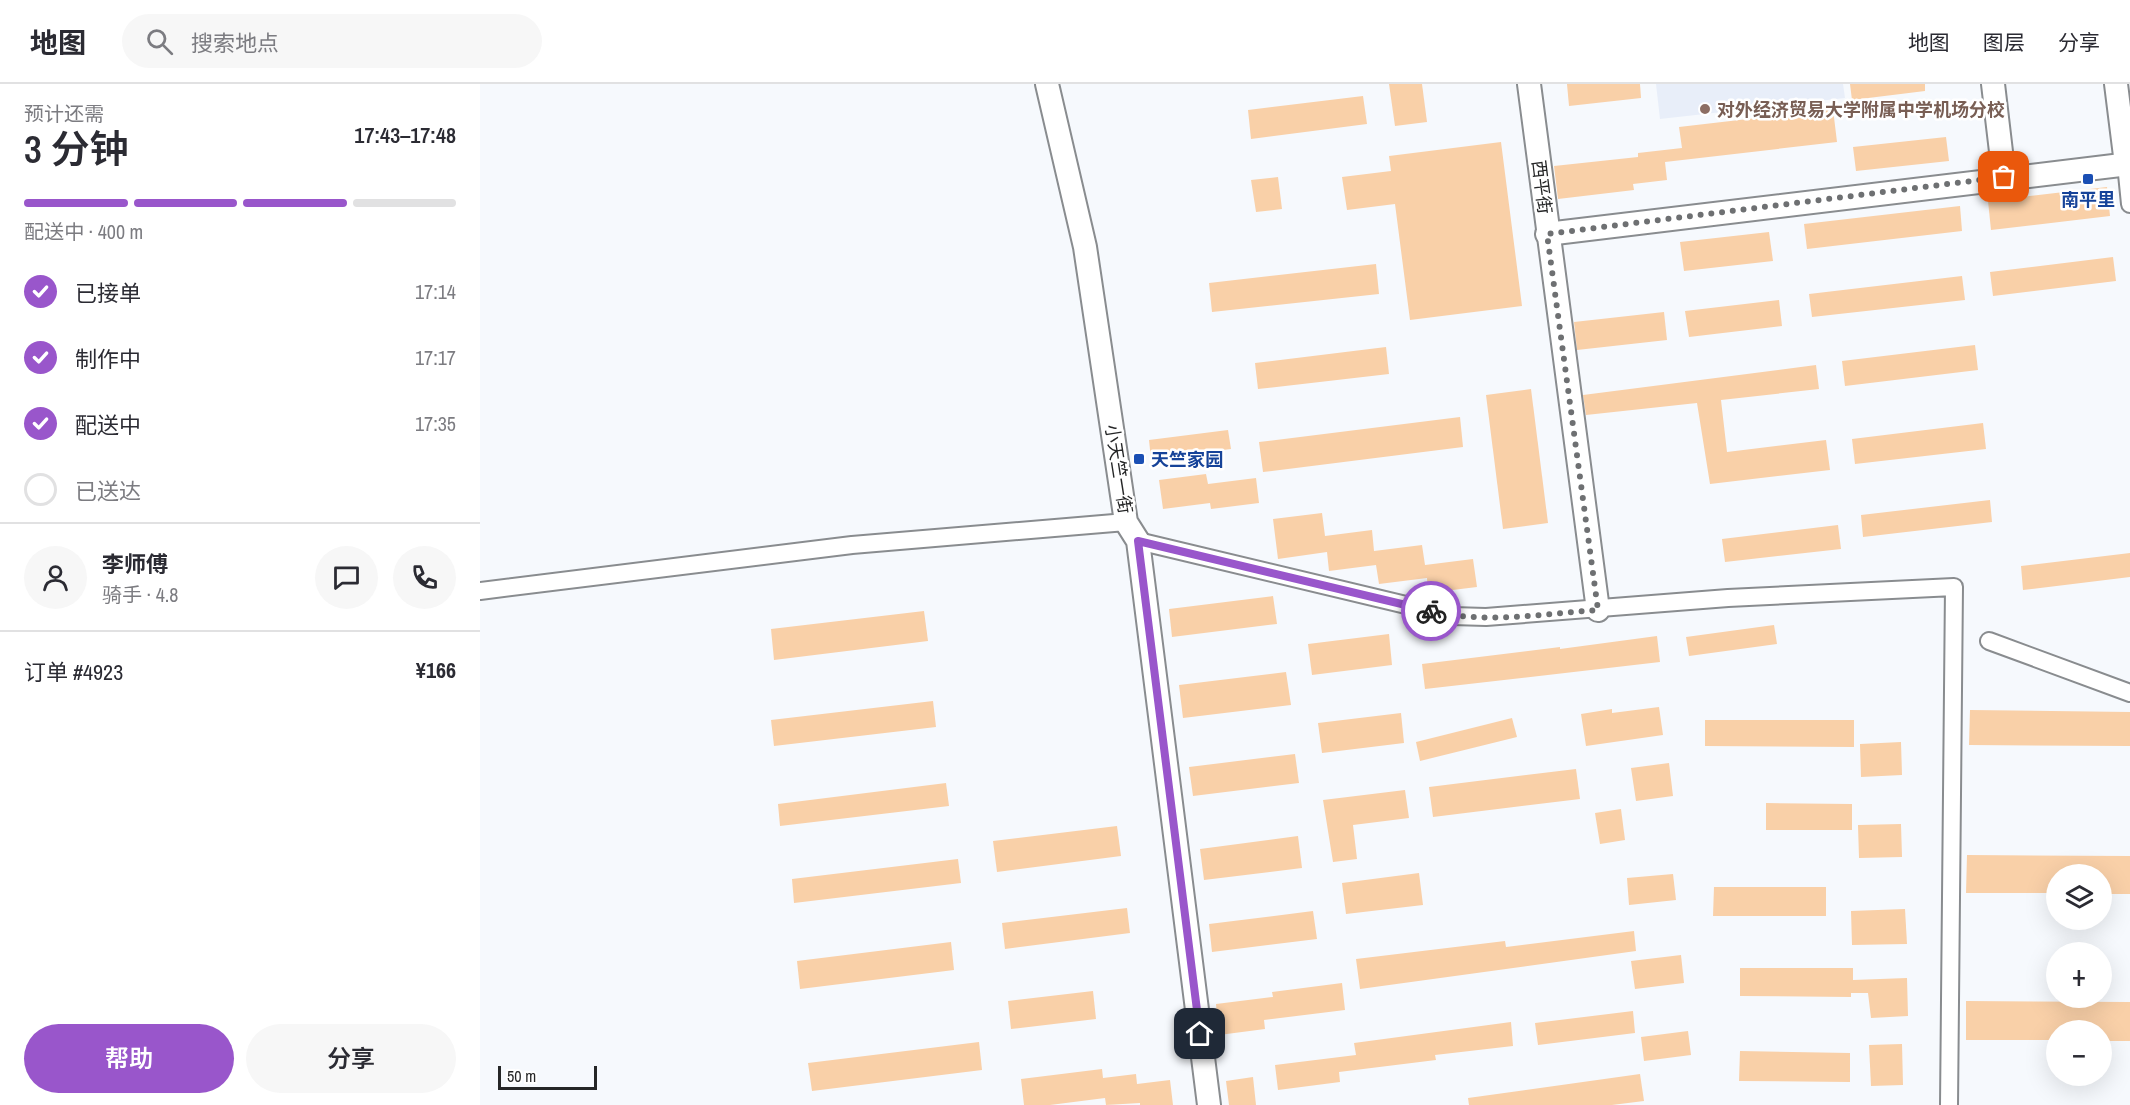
<!DOCTYPE html>
<html lang="zh">
<head>
<meta charset="utf-8">
<style>
	body { margin:0; font-family:"Archivo Narrow","Noto Sans SC",sans-serif; background:#f7f7f7; color:#2b2b33; height:100vh; display:flex; flex-direction:column; font-size:22px; white-space:nowrap }
	* { box-sizing:border-box; margin:0 }
	p { font-size:20px; color:#7c7c81 }
	.icon { flex:none; width:33px; height:33px; fill:none; stroke:currentColor; stroke-width:2; stroke-linecap:round; stroke-linejoin:round }
	.map { position:relative; flex:1; overflow:hidden }
	.side { display:flex; flex-direction:column; background:#fff; width:480px }
	.side>* { flex:none }
	.fabs { position:absolute; left:1566px; top:780px; display:grid; gap:12px }
	.fabs a { display:grid; place-items:center; width:66px; height:66px; border-radius:50%; background:#fff; box-shadow:0 6px 24px #0002; font-size:30px }
	.scale { position:absolute; left:18px; bottom:15px; width:99px; box-sizing:border-box; padding-left:6px; border:3px solid #252627; border-top:0; font-size:16px; line-height:21px; white-space:nowrap; color:#252627; -webkit-text-stroke:4px #fff; paint-order:stroke }
	.pin { position:absolute; display:grid; place-items:center; width:51px; height:51px; color:#fff; margin:-26px; border-radius:12px; box-shadow:0 3px 9px #0006 }
	.courier { position:absolute; display:grid; place-items:center; width:60px; height:60px; margin:-30px; border:4px solid #9956cb; border-radius:50%; background:#fff; color:#222; box-shadow:0 2px 8px #0007 }
	.head em { font-style:normal; font-weight:600 }
	.head div { display:flex; flex-direction:column-reverse }
	.head { display:flex; align-items:center; justify-content:space-between; height:102px; padding:0 24px }
	h1 { font-size:39px; font-weight:600; line-height:45px }
	.bar { display:grid; grid-template-columns:repeat(4,1fr); gap:9px 6px; align-content:center; height:72px; padding:0 24px }
	.bar i { height:8px; border-radius:4px; background:#e1e1e2 }
	.bar .current { background:#9956cb }
	.bar p { grid-column:span 4 }
	.line { display:flex; align-items:center; gap:15px; padding:0 24px; border-top:2px solid #e1e1e2 }
	.line div { flex:1 }
	.round { display:grid; place-items:center; flex:none; width:63px; height:63px; border-radius:32px; background:#f7f7f7 }
	ol { padding:0 24px; list-style:none }
	li { display:flex; align-items:center; gap:18px; height:66px }
	li p { margin-inline-start:auto }
	li .icon { padding:6px; border-radius:50%; background:#9956cb; color:#fff; stroke-width:4 }
	li:last-child { color:#7c7c81 }
	li i { width:33px; height:33px; border:3px solid #e1e1e2; border-radius:50% }
	.action { display:flex; gap:12px; margin-top:auto; padding:12px 24px }
	.action a { flex:1; height:69px; border-radius:36px; background:#9956cb; color:#fff; font-size:24px; font-weight:600; line-height:69px; text-align:center }
	.action a+a { background:#f7f7f7; color:#2b2b33 }
	header { display:flex; align-items:center; gap:36px; box-sizing:border-box; height:84px; padding:0 30px; background:#fff; border-bottom:2px solid #e1e1e2 }
	header strong { font-size:28px }
	nav { display:flex; gap:33px; margin-inline-start:auto; font-size:21px }
	.search { width:420px; height:54px; background:#f7f7f7; display:flex; align-items:center; gap:15px; box-sizing:border-box; padding:0 21px; border-radius:33px; color:#7c7c81; font-size:22px }
	main { display:flex; flex:1; min-height:0 }
	.map>svg:first-child { display:block }
	.built { fill:#e8eef9 }
	.building { fill:#f9d0a8 }
	.lines { fill:none; stroke-linecap:round; stroke-linejoin:round }
	.street-casing { stroke:#898c8f; stroke-width:20 }
	.secondary-casing { stroke:#898c8f; stroke-width:26 }
	.street { stroke:#fff; stroke-width:16 }
	.secondary { stroke:#fff; stroke-width:22 }
	.done { stroke:#6e7072; stroke-width:6; stroke-dasharray:0 10.8 }
	.route { stroke:#9956cb; stroke-width:8 }
	.education-dot { fill:#8d6e63; stroke:#fff; stroke-width:2 }
	.transit-dot { fill:#1a4fb4; stroke:#fff; stroke-width:2 }
	.labels { text-anchor:middle; dominant-baseline:central; stroke-width:5; stroke-linejoin:round; paint-order:stroke }
	.education-label { font-size:18px; font-weight:bold; fill:#785e54; stroke:#fff; text-anchor:start }
	.street-label { font-size:18px; fill:#252627; stroke:#fff }
	.transit-label { font-size:18px; font-weight:bold; fill:#164399; stroke:#fff }
</style>
</head>
<body>
<header>
<strong>地图</strong>
<div class="search"><svg class="icon" aria-label="search" viewBox="0 0 24 24"><circle cx="10" cy="10" r="6"/><path d="M15 15l6 6"/></svg>搜索地点</div>
<nav><a>地图</a><a>图层</a><a>分享</a></nav>
</header>
<main>
<section class="side">
<div class="head"><div><h1>3 分钟</h1><p>预计还需</p></div><em>17:43–17:48</em></div>
<div class="bar"><i class="current"></i><i class="current"></i><i class="current"></i><i></i><p>配送中 · 400 m</p></div>
<ol>
<li><svg class="icon" aria-label="check" viewBox="0 0 24 24"><path d="M5 12l5 5 9-10"/></svg>已接单<p>17:14</p></li>
<li><svg class="icon" aria-label="check" viewBox="0 0 24 24"><path d="M5 12l5 5 9-10"/></svg>制作中<p>17:17</p></li>
<li><svg class="icon" aria-label="check" viewBox="0 0 24 24"><path d="M5 12l5 5 9-10"/></svg>配送中<p>17:35</p></li>
<li><i></i>已送达</li>
</ol>
<div class="line" style="height:108px"><a class="round"><svg class="icon" aria-label="person" viewBox="0 0 24 24"><circle cx="12" cy="8" r="4"/><path d="M4 21q1-7 8-7t8 7"/></svg></a><div><b>李师傅</b><p>骑手 · 4.8</p></div><a class="round"><svg class="icon" aria-label="chat" viewBox="0 0 24 24"><path d="M4 5h16v11H9l-5 4z"/></svg></a><a class="round"><svg class="icon" aria-label="phone" viewBox="0 0 24 24"><path d="M5 4h4l2 5-3 2q2 4 5 5l2-3 5 2v4C11 20 4 13 5 4z"/></svg></a></div>
<div class="line" style="height:78px"><div>订单 #4923</div><b>¥166</b></div>
<div class="action"><a>帮助</a><a>分享</a></div>
</section>
<div class="map">
<svg width="1650" height="1021" viewBox="0 0 1650 1021">
	<rect width="100%" height="100%" fill="#f6f9fd"/>
	<!-- built -->
	<polygon class="built" points="1176,0 1363,0 1365,14 1180,35"/>
	<!-- building -->
	<g class="building">
		<polygon points="909,0 942,0 947,38 915,42"/>
		<polygon points="1087,0 1160,0 1161,14 1089,22"/>
		<polygon points="1370,0 1445,0 1445,7 1372,16"/>
		<polygon points="883,12 887,40 771,55 768,26"/>
		<polygon points="1353,25 1357,58 1185,78 1187,96 1153,100 1154,106 1078,115 1074,82 1158,73 1158,69 1202,64 1199,43"/>
		<polygon points="1466,53 1469,77 1376,87 1373,63"/>
		<polygon points="1021,58 1042,222 930,236 915,120 867,126 862,93 911,87 909,72"/>
		<polygon points="798,93 802,125 776,128 771,96"/>
		<polygon points="1627,103 1630,132 1511,146 1508,117"/>
		<polygon points="1480,122 1482,147 1327,165 1324,140"/>
		<polygon points="1289,148 1293,177 1204,187 1200,158"/>
		<polygon points="1633,173 1636,197 1513,212 1510,188"/>
		<polygon points="896,180 899,210 732,228 729,199"/>
		<polygon points="1482,192 1485,216 1332,233 1329,210"/>
		<polygon points="1299,216 1302,242 1209,253 1205,227"/>
		<polygon points="1184,228 1187,256 1097,266 1094,238"/>
		<polygon points="1495,261 1498,286 1365,302 1362,277"/>
		<polygon points="906,263 909,290 778,305 775,279"/>
		<polygon points="1336,281 1339,305 1241,316 1247,368 1346,356 1350,386 1230,400 1217,319 1106,331 1103,311"/>
		<polygon points="1051,305 1068,439 1023,445 1006,311"/>
		<polygon points="980,333 983,363 783,388 779,358"/>
		<polygon points="1503,339 1506,365 1375,380 1372,355"/>
		<polygon points="748,346 751,365 671,375 669,356"/>
		<polygon points="726,390 728,400 776,394 779,419 731,425 730,419 683,425 679,396"/>
		<polygon points="1510,416 1512,438 1383,453 1381,431"/>
		<polygon points="842,429 845,452 892,446 894,467 942,461 945,481 993,475 997,503 948,509 947,494 899,500 896,481 849,487 847,468 798,475 793,435"/>
		<polygon points="1358,441 1361,465 1245,478 1242,455"/>
		<polygon points="1650,469 1650,493 1543,506 1541,482"/>
		<polygon points="793,512 797,540 692,553 689,525"/>
		<polygon points="444,527 448,557 294,576 291,545"/>
		<polygon points="1294,541 1297,560 1209,572 1206,553"/>
		<polygon points="909,550 912,581 832,591 828,560"/>
		<polygon points="1177,552 1180,578 945,605 942,580 1080,563 1080,565"/>
		<polygon points="806,588 811,621 703,634 699,601"/>
		<polygon points="453,617 456,643 294,662 291,636"/>
		<polygon points="1179,623 1183,651 1106,662 1101,630 1132,625 1132,629"/>
		<polygon points="1490,626 1650,628 1650,662 1489,661"/>
		<polygon points="921,629 924,659 842,669 838,639"/>
		<polygon points="1032,634 1037,653 940,677 936,658"/>
		<polygon points="1225,636 1374,636 1374,663 1225,662"/>
		<polygon points="1421,658 1422,691 1381,693 1380,660"/>
		<polygon points="815,670 819,699 713,712 709,683"/>
		<polygon points="1189,679 1193,712 1156,717 1151,684"/>
		<polygon points="1096,685 1100,715 953,733 949,703"/>
		<polygon points="466,699 469,722 300,742 298,720"/>
		<polygon points="925,706 929,734 873,741 877,775 853,778 843,716"/>
		<polygon points="1286,719 1372,720 1372,746 1286,746"/>
		<polygon points="1141,725 1145,756 1120,760 1115,729"/>
		<polygon points="1421,740 1422,773 1379,774 1378,741"/>
		<polygon points="637,742 641,772 517,788 513,757"/>
		<polygon points="818,752 822,784 724,796 720,765"/>
		<polygon points="1487,771 1650,772 1650,810 1622,810 1622,790 1576,790 1576,809 1486,809"/>
		<polygon points="478,775 481,799 314,819 312,795"/>
		<polygon points="939,789 943,821 866,830 862,799"/>
		<polygon points="1193,790 1196,816 1149,821 1147,794"/>
		<polygon points="1234,803 1346,803 1346,832 1233,832"/>
		<polygon points="647,824 650,849 525,865 522,839"/>
		<polygon points="1425,825 1427,860 1372,861 1371,827"/>
		<polygon points="833,827 837,855 732,868 729,840"/>
		<polygon points="1154,847 1156,867 880,905 876,875 1025,857 1026,863"/>
		<polygon points="471,858 474,886 320,905 317,877"/>
		<polygon points="1201,871 1204,899 1155,905 1151,877"/>
		<polygon points="1260,884 1373,884 1373,896 1427,894 1428,932 1391,934 1388,909 1371,909 1371,913 1260,912"/>
		<polygon points="862,899 865,926 784,936 785,945 739,951 736,920 793,913 792,908"/>
		<polygon points="613,907 616,935 531,945 528,917"/>
		<polygon points="1486,917 1650,918 1650,957 1622,957 1622,946 1576,946 1576,956 1486,956"/>
		<polygon points="1153,927 1155,949 1058,961 1055,939"/>
		<polygon points="1031,938 1033,962 955,971 956,976 859,988 860,998 798,1006 795,981 876,971 874,959"/>
		<polygon points="1208,947 1211,971 1164,977 1161,953"/>
		<polygon points="499,958 502,986 332,1007 328,979"/>
		<polygon points="1422,960 1423,1001 1391,1002 1389,961"/>
		<polygon points="1260,967 1370,969 1370,998 1259,997"/>
		<polygon points="622,985 623,994 656,990 657,1000 690,996 693,1021 660,1021 660,1019 626,1021 625,1014 570,1021 544,1021 541,995"/>
		<polygon points="1160,990 1164,1017 1132,1021 989,1021 988,1014"/>
		<polygon points="773,993 776,1021 749,1021 746,997"/>
	</g>
	<g class="lines">
		<!-- street casing -->
		<g class="street-casing">
			<g id="street">
				<polyline points="1646,80 1650,120"/>
				<polyline points="658,457 972,532 1006,533 1248,514 1474,503 1469,1021"/>
				<polyline points="0,507 372,461 646,438"/>
				<polyline points="1509,557 1650,609"/>
			</g>
		</g>
		<!-- secondary casing -->
		<g class="secondary-casing">
			<g id="secondary">
				<polyline points="567,0 605,163 646,438 658,457 729,1021"/>
				<polyline points="1049,0 1118,526"/>
				<polyline points="1513,0 1524,93"/>
				<polyline points="1636,0 1646,80"/>
				<polyline points="1067,150 1650,80"/>
			</g>
		</g>
		<!-- street -->
		<use href="#street" class="street"/>
		<!-- secondary -->
		<use href="#secondary" class="secondary"/>
	</g>
	<g class="lines">
		<!-- done -->
		<path class="done" d="M951 527C1005 540 1063 530 1118 526L1067 150 1524 93"/>
		<!-- route -->
		<polyline class="route" points="720,950 658,457 951,527"/>
	</g>
	<!-- markers -->
	<circle class="education-dot" cx="1225" cy="25" r="6"/>
	<g class="transit-dot">
		<rect x="1602" y="89" width="12" height="12" rx="3"/>
		<rect x="653" y="369" width="12" height="12" rx="3"/>
	</g>
	<g class="labels">
		<!-- education labels -->
		<g class="education-label">
			<text x="1237" y="25">对外经济贸易大学附属中学机场分校</text>
		</g>
		<!-- street labels -->
		<g class="street-label">
			<text transform="translate(1062 103) rotate(83)">西平街</text>
			<text transform="translate(639 385) rotate(81)">小天竺一街</text>
		</g>
		<!-- transit labels -->
		<g class="transit-label">
			<text x="1608" y="115">南平里</text>
			<text x="671" y="375" text-anchor="start">天竺家园</text>
		</g>
	</g>
</svg>
<div class="fabs">
<a><svg class="icon" aria-label="layers" viewBox="0 0 24 24"><path d="M12 4l9 5-9 5-9-5zM3 14l9 5 9-5"/></svg></a>
<a>+</a>
<a>−</a>
</div>
<div class="scale">50 m</div>
<div class="pin" style="left:1524px;top:93px;background:#ea580c"><svg class="icon" aria-label="bag" viewBox="0 0 24 24"><path d="M5 8h14l-1 12H6zM9 8a3 3 0 0 1 6 0"/></svg></div>
<div class="pin" style="left:720px;top:950px;background:#1f2937"><svg class="icon" aria-label="home" viewBox="0 0 24 24"><path d="M3 11l9-7 9 7M6 9v11h12V9"/></svg></div>
<div class="courier" style="left:951px;top:527px"><svg class="icon" aria-label="bike" viewBox="0 0 24 24"><circle cx="6" cy="16" r="4"/><circle cx="18" cy="16" r="4"/><path d="M6 16l4-8h5l3 8M10 8l3 8H6M13 5h3"/></svg></div>
</div>
</main>
</body>
</html>
